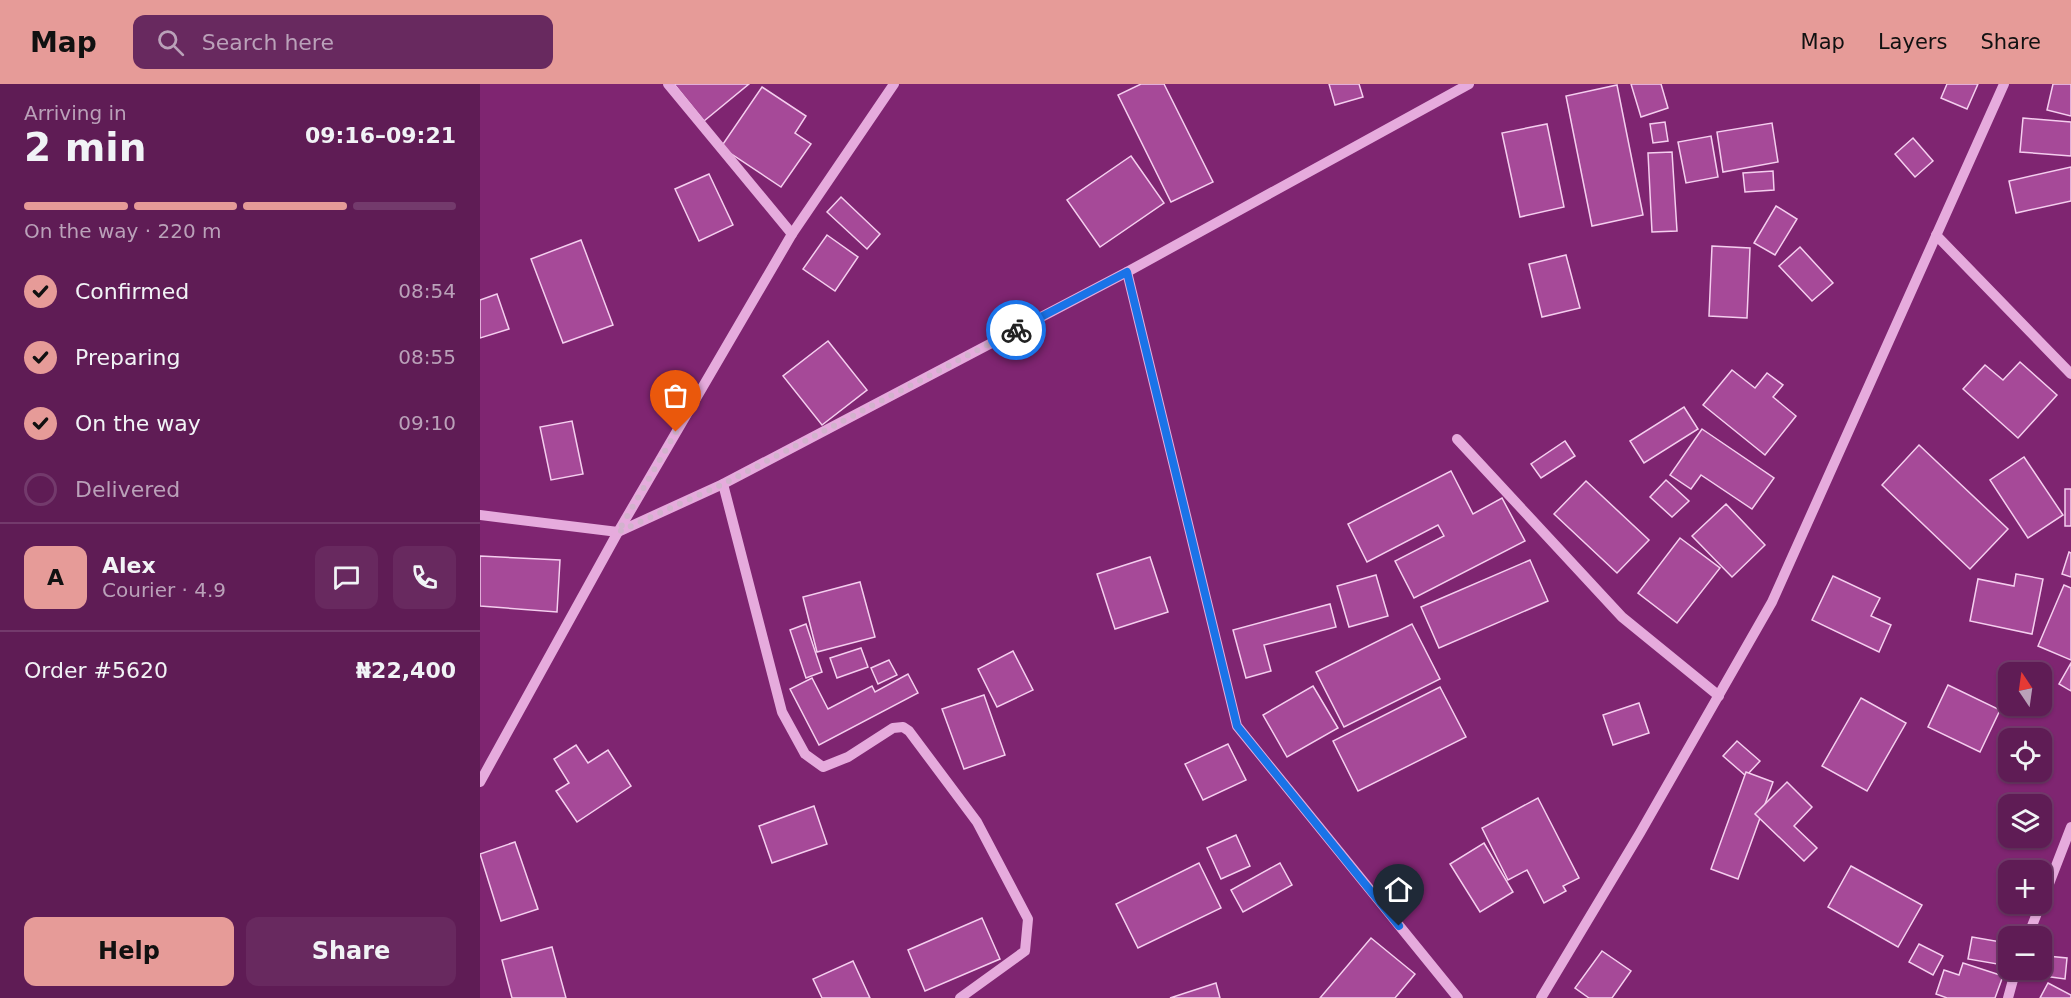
<!DOCTYPE html>
<html lang="en">
<head>
<meta charset="utf-8">
<style>
	body { margin:0; font-family:"DejaVu Sans",sans-serif; background:#68295f; color:#f1f3f6; height:100vh; display:flex; flex-direction:column; font-size:22px; white-space:nowrap }
	* { box-sizing:border-box; margin:0 }
	p { font-size:20px; color:#baa1b9 }
	.icon { flex:none; width:33px; height:33px; fill:none; stroke:currentColor; stroke-width:2; stroke-linecap:round; stroke-linejoin:round }
	.map { position:relative; flex:1; overflow:hidden }
	.side { display:flex; flex-direction:column; background:#5f1c55; width:480px }
	.side>* { flex:none }
	.needle { width:39px; rotate:347deg }
	.controls { position:absolute; left:1518px; top:578px; display:grid; gap:12px }
	.controls a { display:grid; place-items:center; width:54px; height:54px; border-radius:12px; background:#5f1c55; box-shadow:0 2px 4px #0004,0 0 0 2px #733a6c; font-size:30px }
	.pin { position:absolute; display:grid; place-items:center; width:51px; height:51px; color:#fff; margin:-62px -26px; border-radius:50% 50% 50% 0; rotate:-45deg; box-shadow:0 0 6px #0007 }
	.pin .icon { rotate:45deg }
	.courier { position:absolute; display:grid; place-items:center; width:60px; height:60px; margin:-30px; border:4px solid #1a73e8; border-radius:50%; background:#fff; color:#222; box-shadow:0 2px 8px #0007 }
	.head em { font-style:normal; font-weight:800 }
	.head div { display:flex; flex-direction:column-reverse }
	.head { display:flex; align-items:center; justify-content:space-between; height:102px; padding:0 24px }
	h1 { font-size:39px; font-weight:800; line-height:45px }
	.bar { display:grid; grid-template-columns:repeat(4,1fr); gap:9px 6px; align-content:center; height:72px; padding:0 24px }
	.bar i { height:8px; border-radius:4px; background:#733a6c }
	.bar .on { background:#e69b98 }
	.bar p { grid-column:span 4 }
	.line { display:flex; align-items:center; gap:15px; padding:0 24px; border-top:2px solid #733a6c }
	.line div { flex:1 }
	.round { display:grid; place-items:center; flex:none; width:63px; height:63px; border-radius:12px; background:#68295f }
	ol { padding:0 24px; list-style:none }
	li { display:flex; align-items:center; gap:18px; height:66px }
	li p { margin-inline-start:auto }
	li .icon { padding:6px; border-radius:50%; background:#e69b98; color:#111; stroke-width:4 }
	li:last-child { color:#baa1b9 }
	li i { width:33px; height:33px; border:3px solid #733a6c; border-radius:50% }
	.action { display:flex; gap:12px; margin-top:auto; padding:12px 24px }
	.action a { flex:1; height:69px; border-radius:12px; background:#e69b98; color:#111; font-size:24px; font-weight:800; line-height:69px; text-align:center }
	.action a+a { background:#68295f; color:#f1f3f6 }
	header { display:flex; align-items:center; gap:36px; box-sizing:border-box; height:84px; padding:0 30px; background:#e69b98; color:#111 }
	header strong { font-size:28px }
	nav { display:flex; gap:33px; margin-inline-start:auto; font-size:21px }
	.search { width:420px; height:54px; background:#68295f; display:flex; align-items:center; gap:15px; box-sizing:border-box; padding:0 21px; border-radius:12px; color:#baa1b9; font-size:22px }
	main { display:flex; flex:1; min-height:0 }
	.map>svg:first-child { display:block }
	.building { fill:#a64998; stroke:#f5ceef; stroke-width:1.5 }
	.lines { fill:none; stroke-linecap:round; stroke-linejoin:round }
	.minor { stroke:#e6abdd; stroke-width:10 }
	.done { stroke:#d2b3cd; stroke-width:6; stroke-dasharray:0 10.8 }
	.route { stroke:#1a73e8; stroke-width:8 }
</style>
</head>
<body>
<header>
<strong>Map</strong>
<div class="search"><svg class="icon" aria-label="search" viewBox="0 0 24 24"><circle cx="10" cy="10" r="6"/><path d="M15 15l6 6"/></svg>Search here</div>
<nav><a>Map</a><a>Layers</a><a>Share</a></nav>
</header>
<main>
<section class="side">
<div class="head"><div><h1>2 min</h1><p>Arriving in</p></div><em>09:16–09:21</em></div>
<div class="bar"><i class="on"></i><i class="on"></i><i class="on"></i><i></i><p>On the way · 220 m</p></div>
<ol>
<li><svg class="icon" aria-label="check" viewBox="0 0 24 24"><path d="M5 12l5 5 9-10"/></svg>Confirmed<p>08:54</p></li>
<li><svg class="icon" aria-label="check" viewBox="0 0 24 24"><path d="M5 12l5 5 9-10"/></svg>Preparing<p>08:55</p></li>
<li><svg class="icon" aria-label="check" viewBox="0 0 24 24"><path d="M5 12l5 5 9-10"/></svg>On the way<p>09:10</p></li>
<li><i></i>Delivered</li>
</ol>
<div class="line" style="height:108px"><b class="round" style="background:#e69b98;color:#111">A</b><div><b>Alex</b><p>Courier · 4.9</p></div><a class="round"><svg class="icon" aria-label="chat" viewBox="0 0 24 24"><path d="M4 5h16v11H9l-5 4z"/></svg></a><a class="round"><svg class="icon" aria-label="phone" viewBox="0 0 24 24"><path d="M5 4h4l2 5-3 2q2 4 5 5l2-3 5 2v4C11 20 4 13 5 4z"/></svg></a></div>
<div class="line" style="height:78px"><div>Order #5620</div><b>₦22,400</b></div>
<div class="action"><a>Help</a><a>Share</a></div>
</section>
<div class="map">
<svg width="1591" height="914" viewBox="0 0 1591 914">
	<rect width="100%" height="100%" fill="#7f2571"/>
	<!-- building -->
	<g class="building">
		<polygon points="194,0 269,0 224,37"/>
		<polygon points="661,0 684,0 733,98 691,118 638,11"/>
		<polygon points="849,0 879,0 883,13 855,21"/>
		<polygon points="1151,0 1181,0 1188,24 1161,33"/>
		<polygon points="1467,0 1498,0 1487,25 1461,14"/>
		<polygon points="1573,0 1591,0 1591,32 1567,26"/>
		<polygon points="1137,1 1163,131 1112,142 1086,12"/>
		<polygon points="282,3 326,32 315,49 331,60 301,103 241,63"/>
		<polygon points="1543,34 1591,38 1591,72 1540,68"/>
		<polygon points="1185,38 1188,57 1173,59 1170,40"/>
		<polygon points="1292,39 1298,78 1243,88 1237,48"/>
		<polygon points="1067,40 1084,123 1040,133 1022,49"/>
		<polygon points="1231,52 1238,93 1206,99 1198,58"/>
		<polygon points="1433,54 1453,77 1435,93 1415,70"/>
		<polygon points="1192,68 1197,147 1172,148 1168,69"/>
		<polygon points="651,72 684,119 620,163 587,116"/>
		<polygon points="1591,83 1591,117 1536,129 1529,97"/>
		<polygon points="1293,87 1294,106 1265,108 1263,89"/>
		<polygon points="229,90 253,141 219,157 195,105"/>
		<polygon points="361,113 400,150 387,165 347,128"/>
		<polygon points="1296,122 1317,135 1295,171 1274,159"/>
		<polygon points="347,151 378,173 355,207 323,185"/>
		<polygon points="101,156 133,241 83,259 51,175"/>
		<polygon points="1232,162 1270,164 1267,234 1229,232"/>
		<polygon points="1320,163 1353,199 1332,217 1299,182"/>
		<polygon points="1086,171 1100,224 1062,233 1049,180"/>
		<polygon points="17,210 29,245 0,254 0,216"/>
		<polygon points="348,257 387,306 342,341 303,292"/>
		<polygon points="1540,278 1577,311 1538,354 1483,305 1505,281 1523,296"/>
		<polygon points="1252,286 1275,304 1287,289 1303,301 1293,313 1316,332 1285,371 1223,321"/>
		<polygon points="1204,323 1218,345 1164,379 1150,357"/>
		<polygon points="92,337 103,390 71,396 60,343"/>
		<polygon points="1222,345 1294,394 1272,425 1221,391 1211,405 1190,391"/>
		<polygon points="1085,357 1095,372 1061,394 1051,380"/>
		<polygon points="1439,361 1528,445 1490,485 1402,401"/>
		<polygon points="1544,373 1583,431 1548,454 1510,396"/>
		<polygon points="971,387 993,430 1022,414 1045,457 934,514 915,477 964,452 958,441 887,478 868,440"/>
		<polygon points="1186,396 1209,417 1192,433 1170,413"/>
		<polygon points="1106,397 1169,456 1137,489 1074,430"/>
		<rect x="1585" y="405" width="6" height="37"/>
		<polygon points="1246,420 1285,461 1252,493 1212,452"/>
		<polygon points="1200,454 1240,484 1197,539 1158,509"/>
		<polygon points="1589,468 1591,469 1591,493 1582,490"/>
		<polygon points="0,472 80,476 77,528 0,522"/>
		<polygon points="670,473 688,528 635,545 617,490"/>
		<polygon points="1050,476 1068,517 959,564 941,523"/>
		<polygon points="1536,490 1563,495 1552,550 1490,537 1498,495 1534,502"/>
		<polygon points="896,491 908,532 869,543 857,502"/>
		<polygon points="1353,492 1400,514 1391,532 1411,541 1399,568 1332,536"/>
		<polygon points="380,498 395,553 337,568 323,513"/>
		<polygon points="1584,501 1591,504 1591,576 1558,562"/>
		<polygon points="850,520 856,543 784,561 791,587 766,594 753,546"/>
		<polygon points="326,540 342,588 326,594 310,546"/>
		<polygon points="932,540 960,595 864,643 836,588"/>
		<polygon points="381,564 388,583 357,594 350,574"/>
		<polygon points="533,567 553,606 517,623 498,585"/>
		<polygon points="409,576 417,591 398,600 391,584"/>
		<polygon points="1591,579 1591,607 1579,600"/>
		<polygon points="428,590 438,609 339,661 310,605 332,594 348,625 392,602 395,608"/>
		<polygon points="1468,601 1520,626 1500,668 1448,643"/>
		<polygon points="833,602 858,644 807,673 783,631"/>
		<polygon points="960,603 986,653 878,707 853,657"/>
		<polygon points="504,611 525,671 484,685 462,625"/>
		<polygon points="1381,614 1426,639 1387,707 1342,682"/>
		<polygon points="1159,619 1169,649 1133,661 1123,631"/>
		<polygon points="1257,657 1280,677 1266,692 1243,672"/>
		<polygon points="748,660 766,696 723,716 705,680"/>
		<polygon points="96,661 108,679 128,666 151,702 97,738 76,707 89,699 74,675"/>
		<polygon points="1266,688 1293,698 1258,795 1231,785"/>
		<polygon points="1307,698 1332,723 1314,742 1337,764 1324,777 1275,730"/>
		<polygon points="1058,714 1099,794 1083,802 1086,807 1064,819 1047,786 1028,796 1002,744"/>
		<polygon points="334,722 347,760 292,779 279,742"/>
		<polygon points="756,751 770,782 741,795 727,764"/>
		<polygon points="35,758 58,825 21,837 0,770"/>
		<polygon points="1004,759 1033,808 1000,828 970,780"/>
		<polygon points="719,779 741,824 658,864 636,820"/>
		<polygon points="800,779 812,801 763,828 751,806"/>
		<polygon points="1371,782 1442,821 1418,863 1348,823"/>
		<polygon points="502,834 520,875 445,907 428,866"/>
		<polygon points="1492,853 1527,859 1523,881 1488,875"/>
		<polygon points="891,854 935,890 915,914 840,914"/>
		<polygon points="1439,860 1463,872 1453,891 1429,878"/>
		<polygon points="72,863 86,914 32,914 22,876"/>
		<polygon points="1122,867 1151,887 1132,914 1109,914 1095,904"/>
		<polygon points="1567,872 1587,874 1585,895 1564,892"/>
		<polygon points="373,877 390,914 342,914 333,895"/>
		<polygon points="1483,879 1523,892 1515,914 1467,914 1456,910 1464,886 1479,891"/>
		<polygon points="736,899 740,914 690,914"/>
		<polygon points="1568,899 1591,911 1591,914 1560,914"/>
	</g>
	<g class="lines">
		<!-- minor -->
		<g class="minor">
			<polyline points="188,0 312,150"/>
			<polyline points="1456,151 1591,290"/>
			<polyline points="647,188 757,642 978,914"/>
			<polyline points="977,355 1142,533 1239,612"/>
			<polyline points="243,400 302,628 325,670 343,683 368,673 413,644 423,643 429,647 497,738 548,835 545,867 480,914"/>
			<polyline points="0,431 138,448 243,400 647,188 989,0"/>
			<polyline points="0,698 138,448 312,150 414,0"/>
			<polyline points="1562,818 1591,743"/>
			<polyline points="1548,852 1561,819"/>
			<polyline points="1061,914 1160,749 1292,518 1524,0"/>
			<polyline points="1528,914 1536,885"/>
		</g>
	</g>
	<g class="lines">
		<!-- done -->
		<polyline class="done" points="196,348 138,448 243,400 536,246"/>
		<!-- route -->
		<polyline class="route" points="536,246 647,188 757,642 919,842"/>
	</g>
</svg>
<div class="controls">
<a><svg class="needle" viewBox="-14 -14 28 28"><path d="M0-13l5 13h-10z" fill="#e53935"/><path d="M0 13l5-13h-10z" fill="#baa1b9"/></svg></a>
<a><svg class="icon" aria-label="locate" viewBox="0 0 24 24"><circle cx="12" cy="12" r="6"/><path d="M12 2v4M12 18v4M2 12h4M18 12h4"/></svg></a>
<a><svg class="icon" aria-label="layers" viewBox="0 0 24 24"><path d="M12 4l9 5-9 5-9-5zM3 14l9 5 9-5"/></svg></a>
<a>+</a>
<a>−</a>
</div>
<div class="pin" style="left:196px;top:348px;background:#ea580c"><svg class="icon" aria-label="bag" viewBox="0 0 24 24"><path d="M5 8h14l-1 12H6zM9 8a3 3 0 0 1 6 0"/></svg></div>
<div class="pin" style="left:919px;top:842px;background:#1f2937"><svg class="icon" aria-label="home" viewBox="0 0 24 24"><path d="M3 11l9-7 9 7M6 9v11h12V9"/></svg></div>
<div class="courier" style="left:536px;top:246px"><svg class="icon" aria-label="bike" viewBox="0 0 24 24"><circle cx="6" cy="16" r="4"/><circle cx="18" cy="16" r="4"/><path d="M6 16l4-8h5l3 8M10 8l3 8H6M13 5h3"/></svg></div>
</div>
</main>
</body>
</html>
